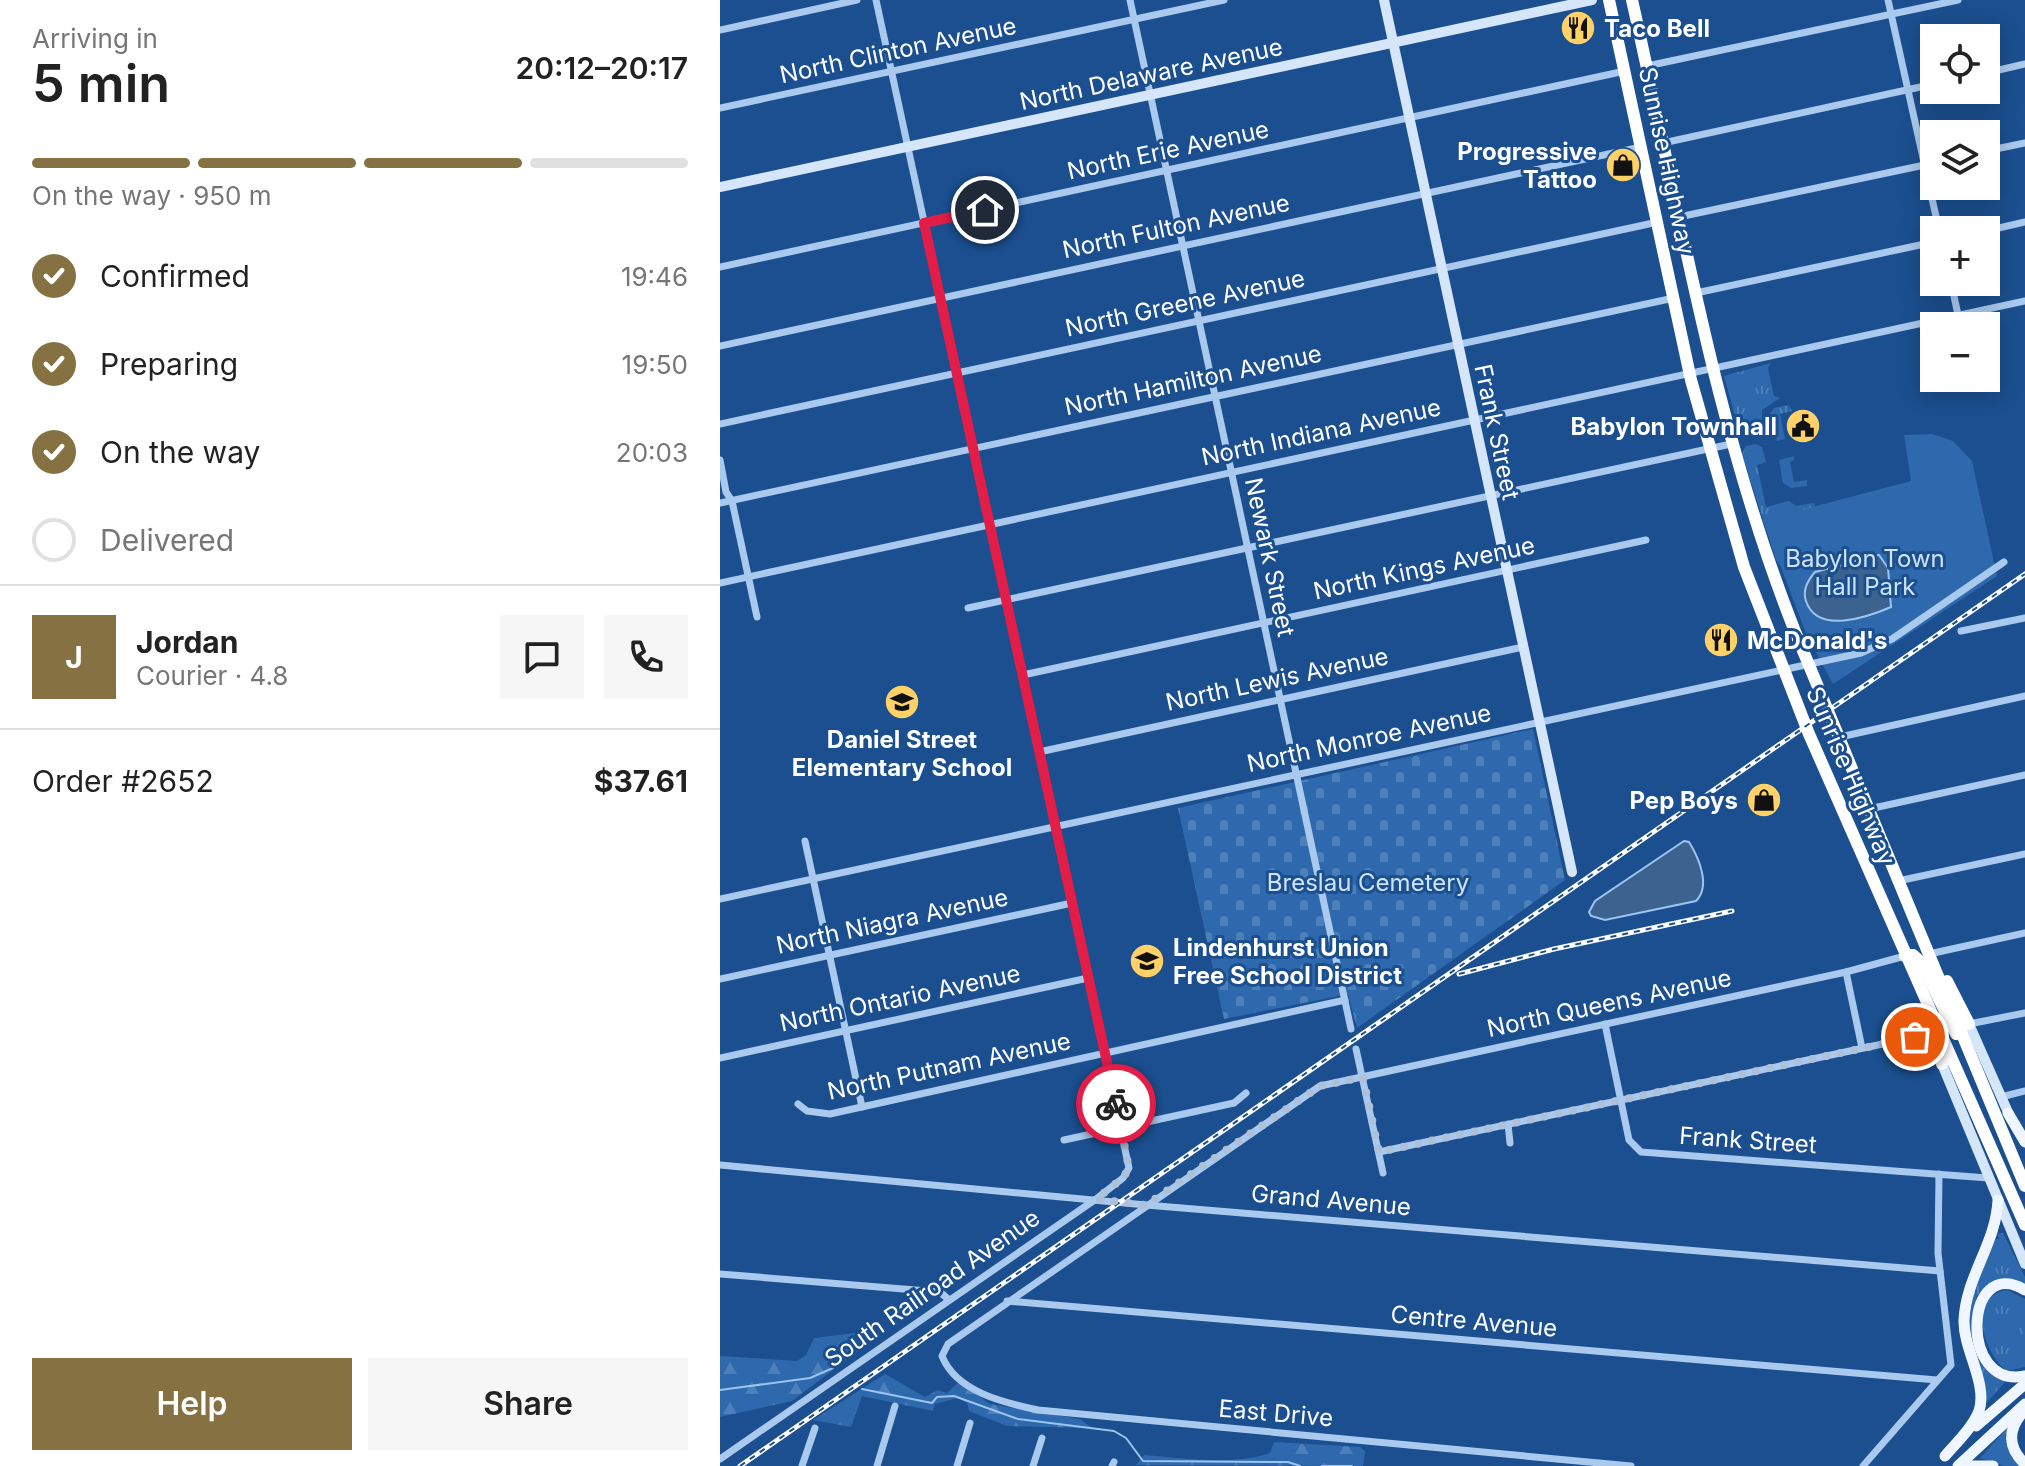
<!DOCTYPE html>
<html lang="en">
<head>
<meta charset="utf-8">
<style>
	body { margin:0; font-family:Inter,sans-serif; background:#f6f6f6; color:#222; height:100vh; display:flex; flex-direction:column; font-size:30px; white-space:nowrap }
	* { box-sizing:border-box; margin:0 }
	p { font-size:26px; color:#767676 }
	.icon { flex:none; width:44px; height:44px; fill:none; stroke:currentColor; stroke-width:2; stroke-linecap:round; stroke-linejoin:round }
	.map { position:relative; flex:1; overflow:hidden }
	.side { display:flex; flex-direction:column; background:#fff; width:720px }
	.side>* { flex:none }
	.controls { position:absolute; left:1200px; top:24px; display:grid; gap:16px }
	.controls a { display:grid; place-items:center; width:80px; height:80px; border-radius:0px; background:#fff; box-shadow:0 4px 20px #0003; font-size:40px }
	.pin { position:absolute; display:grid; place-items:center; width:68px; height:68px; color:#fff; margin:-34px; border:4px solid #fff; border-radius:50%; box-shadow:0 2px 8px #0007 }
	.courier { position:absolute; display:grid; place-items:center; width:80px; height:80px; margin:-40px; border:6px solid #e11d48; border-radius:50%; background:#fff; color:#222; box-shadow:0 2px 10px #0007 }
	.head em { font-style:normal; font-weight:600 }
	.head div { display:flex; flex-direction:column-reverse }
	.head { display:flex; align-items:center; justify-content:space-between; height:136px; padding:0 32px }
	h1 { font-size:52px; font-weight:600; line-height:60px }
	.bar { display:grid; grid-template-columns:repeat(4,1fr); gap:12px 8px; align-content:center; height:96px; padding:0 32px }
	.bar i { height:10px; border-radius:6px; background:#e0e0e0 }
	.bar .on { background:#857141 }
	.bar p { grid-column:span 4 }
	.line { display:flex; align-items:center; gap:20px; padding:0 32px; border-top:2px solid #e0e0e0 }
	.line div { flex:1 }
	.round { display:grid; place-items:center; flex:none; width:84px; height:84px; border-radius:0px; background:#f6f6f6 }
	ol { padding:0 32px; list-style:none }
	li { display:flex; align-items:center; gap:24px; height:88px }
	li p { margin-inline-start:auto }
	li .icon { padding:8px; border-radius:50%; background:#857141; color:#fff; stroke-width:4 }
	li:last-child { color:#767676 }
	li i { width:44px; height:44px; border:4px solid #e0e0e0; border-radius:50% }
	.button { display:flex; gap:16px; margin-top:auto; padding:16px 32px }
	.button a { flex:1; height:92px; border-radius:0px; background:#857141; color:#fff; font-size:32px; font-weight:600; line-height:92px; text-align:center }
	.button a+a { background:#f6f6f6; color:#222 }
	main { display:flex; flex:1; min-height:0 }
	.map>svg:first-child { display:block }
	.grass { fill:url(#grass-tufts) }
	.forest { fill:url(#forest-firs) }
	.cemetery { fill:url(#cemetery-stones) }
	.park { fill:#2e69ad }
	.water { fill:#3c6290; stroke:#9cc4f0; stroke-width:2 }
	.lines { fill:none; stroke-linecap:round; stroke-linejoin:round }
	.stream { stroke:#9cc4f0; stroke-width:2 }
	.street { stroke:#a9c9ee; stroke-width:7 }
	.secondary { stroke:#d6e6fa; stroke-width:10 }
	.primary { stroke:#f0f6ff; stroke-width:11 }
	.highway { stroke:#fff; stroke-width:12 }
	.rail-casing { stroke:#fff; stroke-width:5 }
	.rail { stroke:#1b4f8f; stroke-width:2; stroke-dasharray:6; stroke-linecap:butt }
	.done { stroke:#afc1d8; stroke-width:8; stroke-dasharray:0 14.4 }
	.route { stroke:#e11d48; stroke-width:10 }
	.labels { text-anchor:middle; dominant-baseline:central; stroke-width:6; stroke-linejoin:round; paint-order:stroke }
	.poi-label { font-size:24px; font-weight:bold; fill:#fff; stroke:#1b4f8f; text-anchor:start }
	.street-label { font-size:24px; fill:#fff; stroke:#1b4f8f }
	.park-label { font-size:24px; fill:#cfe3fa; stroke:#1b4f8f }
</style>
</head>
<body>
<main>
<section class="side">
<div class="head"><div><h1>5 min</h1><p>Arriving in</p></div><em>20:12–20:17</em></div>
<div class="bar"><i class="on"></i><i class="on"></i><i class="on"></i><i></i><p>On the way · 950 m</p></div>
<ol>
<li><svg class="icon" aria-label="check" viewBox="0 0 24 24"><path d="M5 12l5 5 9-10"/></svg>Confirmed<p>19:46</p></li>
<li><svg class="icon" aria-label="check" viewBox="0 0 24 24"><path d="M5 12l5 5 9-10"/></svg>Preparing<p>19:50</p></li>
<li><svg class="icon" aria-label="check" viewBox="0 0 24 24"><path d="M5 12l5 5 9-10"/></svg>On the way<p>20:03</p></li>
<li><i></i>Delivered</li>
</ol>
<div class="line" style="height:144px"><b class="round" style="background:#857141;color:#fff">J</b><div><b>Jordan</b><p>Courier · 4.8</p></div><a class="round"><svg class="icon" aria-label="chat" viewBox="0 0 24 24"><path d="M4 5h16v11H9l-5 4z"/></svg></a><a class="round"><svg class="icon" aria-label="phone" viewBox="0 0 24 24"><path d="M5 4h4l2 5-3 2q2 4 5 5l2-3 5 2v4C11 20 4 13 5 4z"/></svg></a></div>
<div class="line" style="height:104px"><div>Order #2652</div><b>$37.61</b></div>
<div class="button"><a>Help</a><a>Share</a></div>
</section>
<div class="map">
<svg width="1305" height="1466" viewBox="0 0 1305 1466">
	<defs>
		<pattern id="grass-tufts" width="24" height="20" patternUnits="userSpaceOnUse" patternTransform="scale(2)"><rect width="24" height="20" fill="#2e69ad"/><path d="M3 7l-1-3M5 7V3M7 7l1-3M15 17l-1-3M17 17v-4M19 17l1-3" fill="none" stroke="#4d80b9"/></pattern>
		<pattern id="forest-firs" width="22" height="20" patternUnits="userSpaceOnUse" patternTransform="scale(2)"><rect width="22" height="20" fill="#2e69ad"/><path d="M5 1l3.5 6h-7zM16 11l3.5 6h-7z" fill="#4d80b9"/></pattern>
		<pattern id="cemetery-stones" width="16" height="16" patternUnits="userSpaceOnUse" patternTransform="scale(2)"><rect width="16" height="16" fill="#2e69ad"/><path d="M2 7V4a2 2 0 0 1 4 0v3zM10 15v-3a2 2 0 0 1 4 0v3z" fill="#4d80b9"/></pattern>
	</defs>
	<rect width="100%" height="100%" fill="#1b4f8f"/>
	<!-- grass -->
	<g class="grass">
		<polygon points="1051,363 1048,368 1054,396 1060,398 1042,410 1042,427 1020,433 1004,376"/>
		<polygon points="1068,405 1072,411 1060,414 1065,439 1057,441 1049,415 1054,408"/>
		<polygon points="1036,444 1042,447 1046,462 1037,465 1046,507 1069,501 1076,506 1094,503 1102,532 1063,569 1056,560 1022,454 1026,446"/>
		<polygon points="1074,456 1074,460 1070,462 1074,482 1087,480 1087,486 1071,488 1063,483 1059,460"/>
		<polygon points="1283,1233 1305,1277 1305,1286 1301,1282 1280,1279 1257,1296 1252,1324 1266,1368 1286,1381 1262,1408 1247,1319 1258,1275 1275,1239 1279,1239 1277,1234"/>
		<path d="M1287 1290 1305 1299V1367L1287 1371C1264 1355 1246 1296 1287 1290Z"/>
		<path d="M1289 1426C1283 1442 1289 1456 1302 1466H1284L1260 1458Z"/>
	</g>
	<!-- forest -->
	<g class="forest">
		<polygon points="167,1329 72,1401 0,1417 0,1356 77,1361 86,1355 94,1338"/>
		<polygon points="165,1374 205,1397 218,1390 227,1393 239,1382 270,1404 360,1419 372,1428 287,1426 249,1411 247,1403 237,1398 215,1404 213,1411 142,1396 131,1427 93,1420"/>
		<path d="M554 1442 640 1447 645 1451 643 1466 416 1465 424 1455C463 1458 513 1466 550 1453Z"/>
	</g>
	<!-- cemetery -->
	<polygon class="cemetery" points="813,729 845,880 637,1028 628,994 504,1019 458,808"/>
	<!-- park -->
	<polygon class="park" points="1213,434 1233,441 1252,461 1277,576 1113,684 1087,636 1043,520 1191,481 1184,435"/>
	<!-- water -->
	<g class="water">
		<path d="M1159 555 1168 568 1171 607C1148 617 1097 635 1086 601 1082 590 1088 580 1095 572Z"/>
		<path d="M964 841 969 842C979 858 991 886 976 901L885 920 871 916 869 912 875 901Z"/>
	</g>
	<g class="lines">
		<!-- stream -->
		<g class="stream">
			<polyline points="142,1389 212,1403 217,1397 234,1396 298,1419 394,1431 406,1438 423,1461 568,1462 580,1466"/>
			<polyline points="0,1390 90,1378 113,1368"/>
			<polyline points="602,1466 632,1466"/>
		</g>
		<!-- street -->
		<g class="street">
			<polyline points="410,0 631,1029"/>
			<polyline points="1168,0 1219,230"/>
			<polyline points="0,30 137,0"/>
			<polyline points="927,66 1238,0"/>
			<polyline points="1266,73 1305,64"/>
			<polyline points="0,108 504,0"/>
			<polyline points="943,143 1214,84"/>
			<polyline points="1266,151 1305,143"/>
			<polyline points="959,217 1214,163"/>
			<polyline points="1266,231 1305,222"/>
			<polyline points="0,267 905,71"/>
			<polyline points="1231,282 1238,315"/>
			<polyline points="976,293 1214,242"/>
			<polyline points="0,346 921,147"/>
			<polyline points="0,424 938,222"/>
			<polyline points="0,460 6,492 12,501 37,617"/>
			<polyline points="0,503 954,298"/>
			<polyline points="0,583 1305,301"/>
			<polyline points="248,608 1011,444"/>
			<polyline points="1241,631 1305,618"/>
			<polyline points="303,675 926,540"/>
			<polyline points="1120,737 1305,696"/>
			<polyline points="319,752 803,647"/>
			<polyline points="1149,809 1305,775"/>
			<polyline points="85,841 142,1107"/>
			<polyline points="1178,881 1305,854"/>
			<polyline points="0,899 1141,653 1172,639 1284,562"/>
			<polyline points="1209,954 1305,933"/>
			<polyline points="1126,972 1142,1048"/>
			<polyline points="0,979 352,903"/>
			<polyline points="885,1024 909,1140 921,1152 1268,1178"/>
			<polyline points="1249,1024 1305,1013"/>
			<polyline points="636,1049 663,1173"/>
			<polyline points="0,1058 368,978"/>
			<polyline points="1281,1097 1305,1091"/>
			<polyline points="78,1104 87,1111 110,1114 625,1000"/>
			<polyline points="788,1124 790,1143"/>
			<polyline points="344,1140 514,1103 526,1093"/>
			<polyline points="659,1152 1195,1037"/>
			<polyline points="0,1165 426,1205 1220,1271"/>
			<polyline points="0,1274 220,1292 228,1299"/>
			<polyline points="287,1301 1217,1380"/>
			<polyline points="0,1459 376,1199 403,1178 409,1168 156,0"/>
			<polyline points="82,1466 95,1428"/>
			<polyline points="157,1466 175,1406"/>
			<polyline points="237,1466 250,1423"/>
			<polyline points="313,1466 322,1438"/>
			<polyline points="392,1466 394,1462"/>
			<path d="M911 1466 318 1410C285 1403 236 1392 222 1356L228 1344 600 1086 1126 972 1185 956"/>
			<polyline points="1143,1466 1231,1365 1218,1253 1219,1174"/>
		</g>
		<!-- secondary -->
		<g class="secondary">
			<polyline points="664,0 852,872"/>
			<polyline points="0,187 872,0"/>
			<polyline points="1249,1024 1291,1119"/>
			<polyline points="1222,1064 1305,1264"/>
		</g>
		<!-- primary -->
		<g class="primary">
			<polyline points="1288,1113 1305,1142"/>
			<path d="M1305 1290C1244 1253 1238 1390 1305 1376"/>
			<path d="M1303 1412C1287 1430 1288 1448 1305 1464"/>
			<polyline points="1256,1426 1305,1384"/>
			<path d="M1225 1456C1236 1443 1253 1427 1259 1411 1268 1383 1243 1349 1244 1320 1246 1276 1276 1244 1278 1200"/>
			<polyline points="1238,1466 1305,1404"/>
			<polyline points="1248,1466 1273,1466"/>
		</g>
		<!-- highway -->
		<g class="highway">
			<polyline points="889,0 971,380 1024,567 1089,734 1305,1225"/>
			<path d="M912 0C960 212 994 426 1074 629L1305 1186"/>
			<polyline points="1185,956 1193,955 1201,962 1236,1034"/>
			<polyline points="1227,981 1249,1024"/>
			<polyline points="1214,1037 1222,1064"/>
		</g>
		<!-- rail casing -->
		<g class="rail-casing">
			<g id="rail">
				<polyline points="739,974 834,949 1012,911"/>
				<polyline points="20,1466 1305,574"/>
			</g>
		</g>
		<!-- rail -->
		<use href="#rail" class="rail"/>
	</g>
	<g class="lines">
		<!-- done -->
		<polyline class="done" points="396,1104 409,1168 403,1178 376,1199 426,1205 600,1086 643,1077 659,1152 1195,1037"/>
		<!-- route -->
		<polyline class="route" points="265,210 204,223 396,1104"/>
	</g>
	<!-- icons -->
	<defs>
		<g id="restaurant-disc" transform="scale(1.8)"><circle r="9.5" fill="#ffd166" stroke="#1b4f8f"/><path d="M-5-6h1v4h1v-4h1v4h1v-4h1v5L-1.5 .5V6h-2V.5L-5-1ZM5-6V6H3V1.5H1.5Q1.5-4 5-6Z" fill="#111"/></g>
		<g id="shop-disc" transform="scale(1.8)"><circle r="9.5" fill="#ffd166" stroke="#1b4f8f"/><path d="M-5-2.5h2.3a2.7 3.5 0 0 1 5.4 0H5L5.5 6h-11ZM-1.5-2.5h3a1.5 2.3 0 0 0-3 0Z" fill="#111"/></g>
		<g id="civic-disc" transform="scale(1.8)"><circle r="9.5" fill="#ffd166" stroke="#1b4f8f"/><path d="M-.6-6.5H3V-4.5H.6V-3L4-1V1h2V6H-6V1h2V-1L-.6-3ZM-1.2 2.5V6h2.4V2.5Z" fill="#111"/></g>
		<g id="school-disc" transform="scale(1.8)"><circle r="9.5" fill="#ffd166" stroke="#1b4f8f"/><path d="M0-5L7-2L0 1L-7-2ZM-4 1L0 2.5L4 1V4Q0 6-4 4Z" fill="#111"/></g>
	</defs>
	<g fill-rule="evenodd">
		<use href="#restaurant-disc" x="858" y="28"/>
		<use href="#shop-disc" x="903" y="165"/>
		<use href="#civic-disc" x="1083" y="426"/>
		<use href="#restaurant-disc" x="1001" y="640"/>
		<use href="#school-disc" x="182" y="702"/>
		<use href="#shop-disc" x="1044" y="800"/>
		<use href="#school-disc" x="427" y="961"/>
	</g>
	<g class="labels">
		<!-- poi labels -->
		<g class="poi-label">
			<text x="884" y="28">Taco Bell</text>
			<text x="877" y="151" text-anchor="end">Progressive<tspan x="877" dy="28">Tattoo</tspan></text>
			<text x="1057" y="426" text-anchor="end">Babylon Townhall</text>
			<text x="1027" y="640">McDonald's</text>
			<text x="182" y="739" text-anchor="middle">Daniel Street<tspan x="182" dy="28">Elementary School</tspan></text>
			<text x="1018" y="800" text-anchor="end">Pep Boys</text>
			<text x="453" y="947">Lindenhurst Union<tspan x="453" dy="28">Free School District</tspan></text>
		</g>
		<!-- street labels -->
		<g class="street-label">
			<text transform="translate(178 50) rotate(-12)">North Clinton Avenue</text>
			<text transform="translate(431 74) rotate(-12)">North Delaware Avenue</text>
			<text transform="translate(448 150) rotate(-12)">North Erie Avenue</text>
			<text transform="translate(947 161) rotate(78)">Sunrise Highway</text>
			<text transform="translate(456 226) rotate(-12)">North Fulton Avenue</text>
			<text transform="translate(465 303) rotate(-12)">North Greene Avenue</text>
			<text transform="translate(473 380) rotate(-12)">North Hamilton Avenue</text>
			<text transform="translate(601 432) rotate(-12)">North Indiana Avenue</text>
			<text transform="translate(777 432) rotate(78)">Frank Street</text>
			<text transform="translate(550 557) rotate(78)">Newark Street</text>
			<text transform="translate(704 568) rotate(-12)">North Kings Avenue</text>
			<text transform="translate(557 679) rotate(-12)">North Lewis Avenue</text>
			<text transform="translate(649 738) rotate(-12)">North Monroe Avenue</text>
			<text transform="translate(1131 776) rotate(67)">Sunrise Highway</text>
			<text transform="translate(172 921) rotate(-12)">North Niagra Avenue</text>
			<text transform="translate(180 998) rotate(-12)">North Ontario Avenue</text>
			<text transform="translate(889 1003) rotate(-12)">North Queens Avenue</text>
			<text transform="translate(229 1066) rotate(-12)">North Putnam Avenue</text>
			<text transform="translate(1028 1140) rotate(4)">Frank Street</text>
			<text transform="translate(611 1200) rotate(5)">Grand Avenue</text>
			<text transform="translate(212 1288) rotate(-35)">South Railroad Avenue</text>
			<text transform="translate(754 1321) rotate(5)">Centre Avenue</text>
			<text transform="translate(556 1413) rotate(5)">East Drive</text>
		</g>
		<!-- park labels -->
		<g class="park-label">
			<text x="1145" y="558">Babylon Town<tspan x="1145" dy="28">Hall Park</tspan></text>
			<text x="648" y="882">Breslau Cemetery</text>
		</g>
	</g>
</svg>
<div class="controls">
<a><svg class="icon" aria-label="locate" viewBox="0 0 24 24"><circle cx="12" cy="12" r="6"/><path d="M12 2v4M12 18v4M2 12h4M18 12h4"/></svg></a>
<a><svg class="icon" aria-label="layers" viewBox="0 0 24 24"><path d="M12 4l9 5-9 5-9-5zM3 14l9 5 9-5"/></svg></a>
<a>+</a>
<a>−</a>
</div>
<div class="pin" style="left:1195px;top:1037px;background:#ea580c"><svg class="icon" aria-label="bag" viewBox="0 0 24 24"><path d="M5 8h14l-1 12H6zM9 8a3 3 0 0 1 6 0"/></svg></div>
<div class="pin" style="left:265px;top:210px;background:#1f2937"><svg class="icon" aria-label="home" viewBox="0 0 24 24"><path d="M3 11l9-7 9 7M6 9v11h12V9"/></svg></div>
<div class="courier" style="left:396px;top:1104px"><svg class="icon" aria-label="bike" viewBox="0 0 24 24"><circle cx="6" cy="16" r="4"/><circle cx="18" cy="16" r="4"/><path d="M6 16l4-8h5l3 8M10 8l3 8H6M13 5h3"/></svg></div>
</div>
</main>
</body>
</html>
